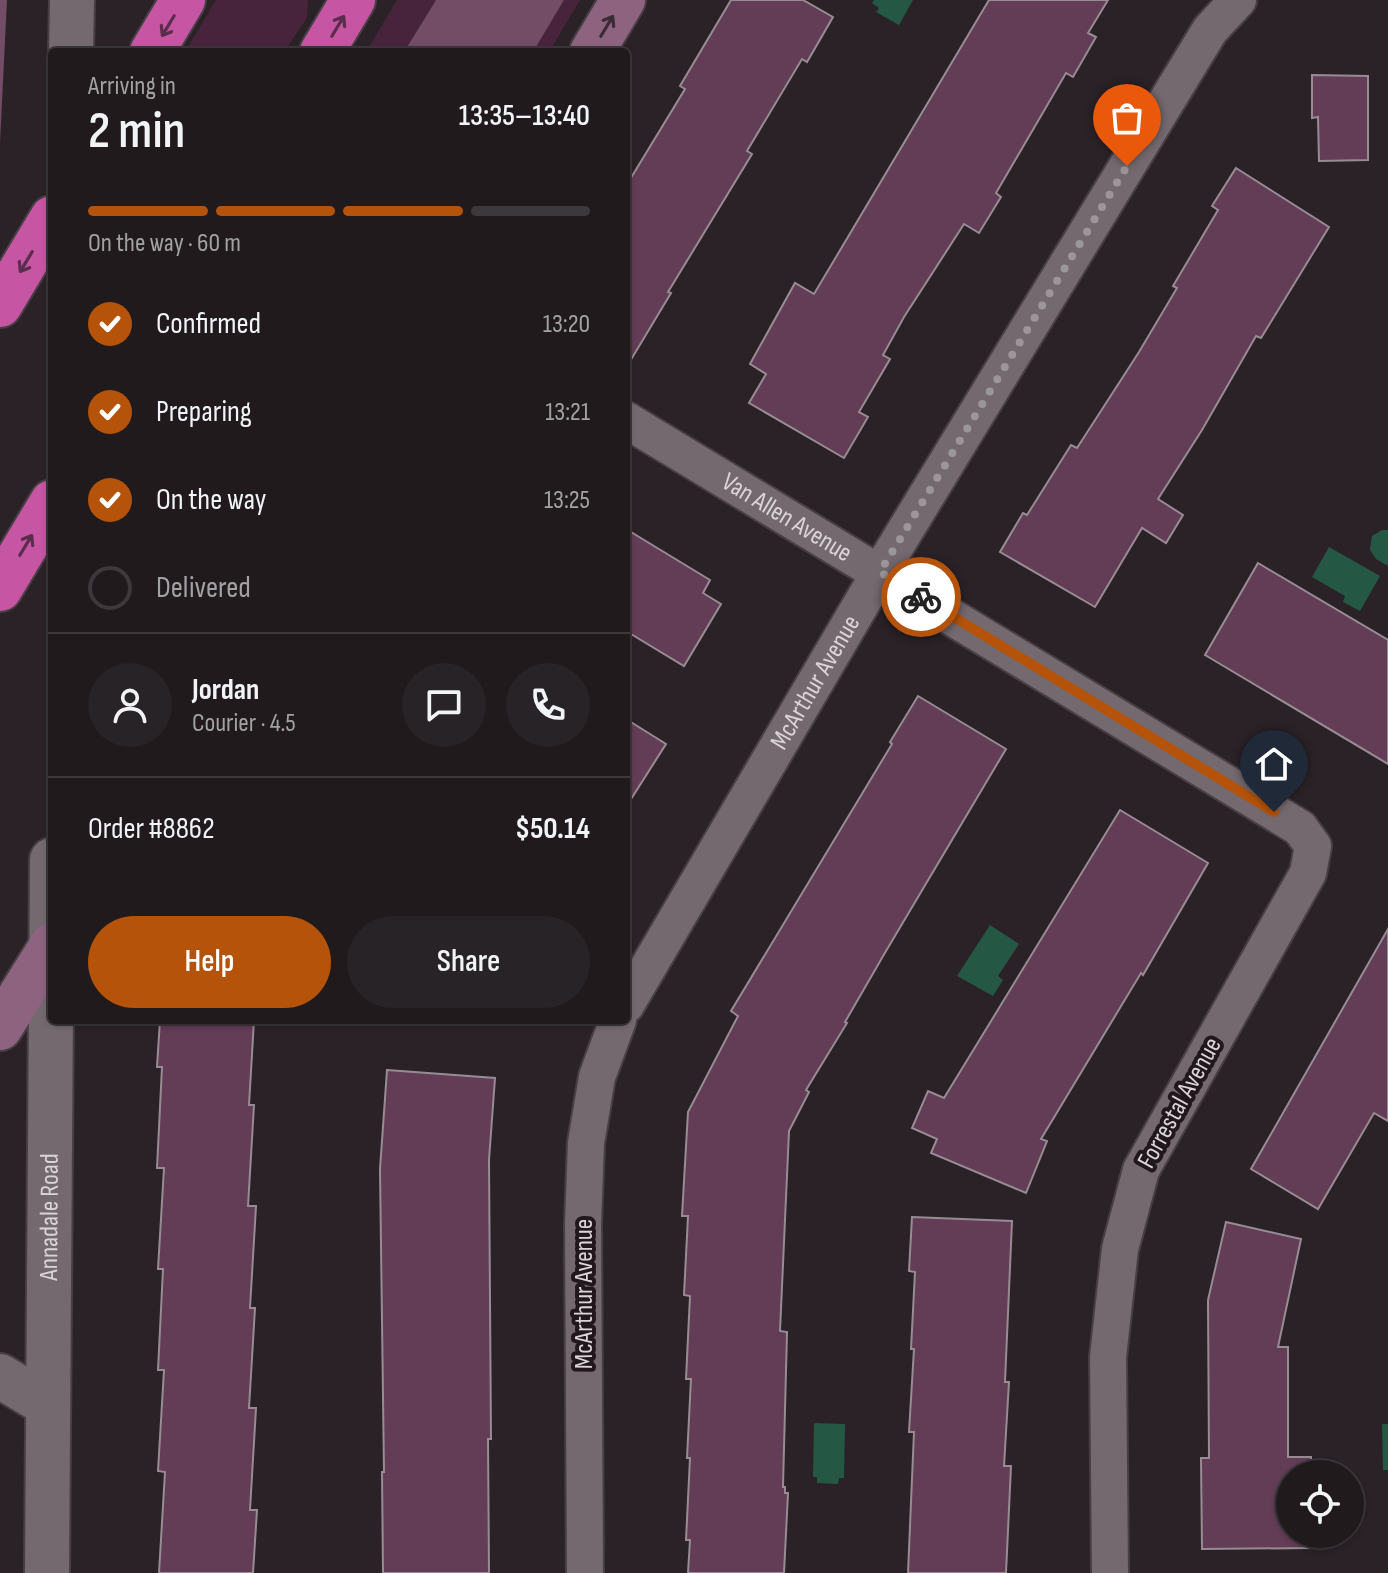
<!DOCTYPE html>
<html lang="en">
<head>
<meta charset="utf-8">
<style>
	body { margin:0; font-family:"Sofia Sans Condensed",sans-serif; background:#282326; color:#f1f3f6; height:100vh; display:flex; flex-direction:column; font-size:30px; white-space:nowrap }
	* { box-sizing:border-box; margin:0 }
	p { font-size:26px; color:#a2a1a4 }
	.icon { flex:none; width:44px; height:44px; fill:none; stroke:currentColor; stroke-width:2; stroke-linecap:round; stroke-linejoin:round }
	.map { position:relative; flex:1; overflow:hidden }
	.drawer { position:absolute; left:48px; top:48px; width:582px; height:976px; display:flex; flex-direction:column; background:#201a1d; border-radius:8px; box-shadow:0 2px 6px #0004,0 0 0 2px #3d383b }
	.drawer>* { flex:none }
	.tools { position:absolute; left:1276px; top:1460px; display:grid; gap:16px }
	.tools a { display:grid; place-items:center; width:88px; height:88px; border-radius:50%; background:#201a1d; box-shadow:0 2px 6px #0004,0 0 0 2px #3d383b; font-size:40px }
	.pin { position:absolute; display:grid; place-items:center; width:68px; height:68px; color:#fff; margin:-82px -34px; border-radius:50% 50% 50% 0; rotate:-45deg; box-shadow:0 0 8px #0007 }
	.pin .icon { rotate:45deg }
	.courier { position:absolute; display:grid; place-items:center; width:80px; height:80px; margin:-40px; border:6px solid #b45309; border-radius:50%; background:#fff; color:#222; box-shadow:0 2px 10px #0007 }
	.head em { font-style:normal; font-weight:600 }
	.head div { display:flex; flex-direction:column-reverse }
	.head { display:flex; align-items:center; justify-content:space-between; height:136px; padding:0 40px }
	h1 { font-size:52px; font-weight:600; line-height:60px }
	.bar { display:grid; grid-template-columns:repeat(4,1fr); gap:12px 8px; align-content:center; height:96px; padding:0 40px }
	.bar i { height:10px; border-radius:6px; background:#3d383b }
	.bar .current { background:#b45309 }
	.bar p { grid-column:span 4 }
	.line { display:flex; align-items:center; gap:20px; padding:0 40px; border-top:2px solid #3d383b }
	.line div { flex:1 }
	.round { display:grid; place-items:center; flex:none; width:84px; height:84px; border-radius:42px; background:#282326 }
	ol { padding:0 40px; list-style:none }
	li { display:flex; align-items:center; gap:24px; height:88px }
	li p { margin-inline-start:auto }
	li .icon { padding:8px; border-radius:50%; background:#b45309; color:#fff; stroke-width:4 }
	li:last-child { color:#a2a1a4 }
	li i { width:44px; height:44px; border:4px solid #3d383b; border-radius:50% }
	.button { display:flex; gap:16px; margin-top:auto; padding:16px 40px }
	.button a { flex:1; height:92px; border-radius:48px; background:#b45309; color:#fff; font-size:32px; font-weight:600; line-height:92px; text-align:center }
	.button a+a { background:#282326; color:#f1f3f6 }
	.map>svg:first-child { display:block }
	.green { fill:#48243c }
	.forest { fill:#734c65 }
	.water { fill:#245844 }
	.building { fill:#633c55; stroke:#978c93; stroke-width:2 }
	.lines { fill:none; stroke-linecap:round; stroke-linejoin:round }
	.minor-casing { stroke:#473f44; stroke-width:40 }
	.tertiary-casing { stroke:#473f44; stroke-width:48 }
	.secondary-casing { stroke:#473f44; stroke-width:48 }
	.motorway-casing { stroke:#473f44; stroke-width:48 }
	.minor { stroke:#74696f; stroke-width:36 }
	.tertiary { stroke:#74696f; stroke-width:44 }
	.secondary { stroke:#8d637f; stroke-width:44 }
	.motorway { stroke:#c655a4; stroke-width:44 }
	.oneway { stroke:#5b2d4c }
	.oneway2 { stroke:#3c2b36 }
	.done { stroke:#9c969a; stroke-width:8; stroke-dasharray:0 14.4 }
	.route { stroke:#b45309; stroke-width:10 }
	.labels { text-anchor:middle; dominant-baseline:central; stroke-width:8; stroke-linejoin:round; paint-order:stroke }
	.street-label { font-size:26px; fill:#dad4d8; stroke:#21181d }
</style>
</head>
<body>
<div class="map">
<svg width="1388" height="1573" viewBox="0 0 1388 1573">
	<rect width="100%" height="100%" fill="#2a2227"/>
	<!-- green -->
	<g class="green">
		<polygon points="216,0 308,0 307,18 284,52 185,52"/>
		<polygon points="397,0 436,0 404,52 366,52"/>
		<polygon points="564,0 580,0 549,52 533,52"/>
	</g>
	<!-- forest -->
	<g class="forest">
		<polygon points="0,0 7,0 0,143"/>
		<polygon points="436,0 564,0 533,52 404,52"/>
	</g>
	<!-- water -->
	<g class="water">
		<polygon points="874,0 913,0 899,25 876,12 879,8 872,3"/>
		<polygon points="1382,530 1388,530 1388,566 1376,559 1370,550 1372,536"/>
		<polygon points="1329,547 1380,576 1360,611 1343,602 1345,596 1312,577"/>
		<polygon points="990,925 1019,944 998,976 1003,980 993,996 957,976"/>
		<polygon points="814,1423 845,1424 844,1478 839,1478 838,1484 817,1483 817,1477 813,1477"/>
		<polygon points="1382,1424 1388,1424 1388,1470 1383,1470"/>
	</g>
	<!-- building -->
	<g class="building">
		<polygon points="731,0 803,0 833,17 807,62 802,59 747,151 752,154 668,292 671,293 626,368 626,186 685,89 680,86"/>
		<polygon points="989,0 1108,0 1088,33 1096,37 1073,77 1066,73 996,193 1001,197 979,233 964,224 904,317 883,355 890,359 859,412 868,417 844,458 749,403 766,374 750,364 795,283 814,294"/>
		<polygon points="1312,75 1368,76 1368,160 1319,161 1318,117 1312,118"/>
		<polygon points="1236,168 1329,227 1261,338 1256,336 1202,430 1158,499 1183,515 1166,543 1142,528 1095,607 1000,552 1023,513 1027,515 1071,445 1077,448 1139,352 1177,288 1173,286 1218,210 1212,206"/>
		<polygon points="626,529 710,580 703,593 721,604 684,666 626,631"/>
		<polygon points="1258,563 1388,640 1388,764 1205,655"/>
		<polygon points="918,696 1006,749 886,951 845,1022 847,1023 806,1090 809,1092 789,1131 780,1331 787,1332 783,1487 785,1487 785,1493 788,1493 784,1573 688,1573 690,1540 686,1540 690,1458 687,1458 691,1379 686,1379 690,1296 684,1295 688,1216 682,1216 688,1112 738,1016 731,1011 892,744 890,742"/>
		<polygon points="626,719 666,744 626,807"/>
		<polygon points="1120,810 1208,863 1143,975 1141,973 1041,1139 1047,1141 1026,1193 931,1153 937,1139 912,1128 928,1091 944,1098"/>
		<polygon points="1388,929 1388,1121 1374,1113 1318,1209 1251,1169"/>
		<polygon points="160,1020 254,1020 249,1105 254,1105 248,1206 256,1206 250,1308 255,1308 249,1408 256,1408 250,1510 257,1510 253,1573 159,1573 165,1472 158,1471 164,1370 158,1370 163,1269 158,1269 164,1168 157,1168 162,1067 157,1067"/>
		<polygon points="387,1070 495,1078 489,1160 491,1439 488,1439 489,1573 383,1573 382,1472 384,1472 380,1169"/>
		<polygon points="912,1217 1012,1221 1005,1382 1009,1382 1004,1466 1011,1466 1006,1573 908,1573 914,1432 909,1432 914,1349 911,1349 915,1272 909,1271"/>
		<polygon points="1226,1222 1301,1239 1278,1347 1288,1347 1288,1457 1311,1457 1311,1474 1290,1474 1290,1534 1312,1534 1312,1548 1202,1549 1201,1458 1209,1458 1208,1300"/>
	</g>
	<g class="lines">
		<!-- minor casing -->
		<g class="minor-casing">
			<g id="minor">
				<path id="s1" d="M626 420 1300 828 1313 846 1308 873 1141 1170 1120 1249 1108 1357 1110 1573"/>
				<path id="s2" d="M626 1005 880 572 1210 30 1238 0"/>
				<polyline points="585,1573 583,1224 586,1143 597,1077 618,1020"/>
			</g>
		</g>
		<!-- tertiary casing -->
		<g class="tertiary-casing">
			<g id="tertiary">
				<polyline points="71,52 72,0"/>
				<polyline points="0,1376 48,1405"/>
				<path id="s3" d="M47 1573 52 860"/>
			</g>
		</g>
		<!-- secondary casing -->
		<g class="secondary-casing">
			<g id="secondary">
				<polyline points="592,52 623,0"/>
				<polyline points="0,1028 52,945"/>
			</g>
		</g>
		<!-- motorway casing -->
		<g class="motorway-casing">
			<g id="motorway">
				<polyline points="152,52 183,0"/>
				<polyline points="322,52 353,0"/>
				<polyline points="0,305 52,218"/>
				<polyline points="0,589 52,502"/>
			</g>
		</g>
		<!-- minor -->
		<use href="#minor" class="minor"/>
		<!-- tertiary -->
		<use href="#tertiary" class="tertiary"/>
		<!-- secondary -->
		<use href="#secondary" class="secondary"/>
		<!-- motorway -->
		<use href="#motorway" class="motorway"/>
	</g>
	<!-- one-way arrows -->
	<defs><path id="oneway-shaft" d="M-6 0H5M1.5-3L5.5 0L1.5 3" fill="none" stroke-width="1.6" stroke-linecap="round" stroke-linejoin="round" transform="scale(2)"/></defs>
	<g class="oneway">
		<use href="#oneway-shaft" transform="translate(168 26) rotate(121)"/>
		<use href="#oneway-shaft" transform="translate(338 26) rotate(-59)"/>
		<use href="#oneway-shaft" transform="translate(26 262) rotate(121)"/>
		<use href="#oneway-shaft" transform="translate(26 545) rotate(-59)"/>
	</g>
	<use class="oneway2" href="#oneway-shaft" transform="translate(607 26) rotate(-59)"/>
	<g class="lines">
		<!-- done -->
		<polyline class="done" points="921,597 880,572 1127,166"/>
		<!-- route -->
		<polyline class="route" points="921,597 1274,812"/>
	</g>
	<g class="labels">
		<!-- street labels -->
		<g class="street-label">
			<text stroke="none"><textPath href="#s1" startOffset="188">Van Allen Avenue</textPath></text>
			<text stroke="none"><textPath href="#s2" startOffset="374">McArthur Avenue</textPath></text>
			<text transform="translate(1180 1103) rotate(-61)">Forrestal Avenue</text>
			<text stroke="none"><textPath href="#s3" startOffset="356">Annadale Road</textPath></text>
			<text transform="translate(584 1294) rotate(-90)">McArthur Avenue</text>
		</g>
	</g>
</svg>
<div class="tools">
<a><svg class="icon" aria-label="locate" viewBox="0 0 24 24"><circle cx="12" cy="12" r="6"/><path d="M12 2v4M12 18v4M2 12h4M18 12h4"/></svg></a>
</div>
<div class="pin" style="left:1127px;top:166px;background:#ea580c"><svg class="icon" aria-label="bag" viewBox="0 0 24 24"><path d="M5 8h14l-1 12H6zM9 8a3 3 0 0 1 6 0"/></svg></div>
<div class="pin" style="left:1274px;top:812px;background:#1f2937"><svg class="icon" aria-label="home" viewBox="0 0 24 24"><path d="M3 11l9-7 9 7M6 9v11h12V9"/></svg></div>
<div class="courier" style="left:921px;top:597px"><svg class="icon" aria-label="bike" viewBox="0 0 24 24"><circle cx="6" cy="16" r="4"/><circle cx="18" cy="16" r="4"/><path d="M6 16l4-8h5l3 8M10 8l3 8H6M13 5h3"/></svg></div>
<section class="drawer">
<div class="head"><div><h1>2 min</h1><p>Arriving in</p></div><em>13:35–13:40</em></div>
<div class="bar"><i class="current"></i><i class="current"></i><i class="current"></i><i></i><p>On the way · 60 m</p></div>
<ol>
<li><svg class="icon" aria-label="check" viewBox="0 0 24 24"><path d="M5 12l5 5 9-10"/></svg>Confirmed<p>13:20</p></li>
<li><svg class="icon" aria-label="check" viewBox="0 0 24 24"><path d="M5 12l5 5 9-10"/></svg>Preparing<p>13:21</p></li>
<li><svg class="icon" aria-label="check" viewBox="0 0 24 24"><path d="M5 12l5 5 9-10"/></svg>On the way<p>13:25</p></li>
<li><i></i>Delivered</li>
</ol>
<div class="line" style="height:144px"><a class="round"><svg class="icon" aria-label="person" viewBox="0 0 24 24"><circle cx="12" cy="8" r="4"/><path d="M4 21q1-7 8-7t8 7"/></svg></a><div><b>Jordan</b><p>Courier · 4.5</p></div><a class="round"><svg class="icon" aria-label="chat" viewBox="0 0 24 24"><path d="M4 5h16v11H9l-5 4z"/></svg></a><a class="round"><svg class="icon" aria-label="phone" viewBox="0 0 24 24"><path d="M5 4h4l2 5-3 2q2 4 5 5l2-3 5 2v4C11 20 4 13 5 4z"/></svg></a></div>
<div class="line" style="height:104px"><div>Order #8862</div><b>$50.14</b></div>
<div class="button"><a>Help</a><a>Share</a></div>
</section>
</div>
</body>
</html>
